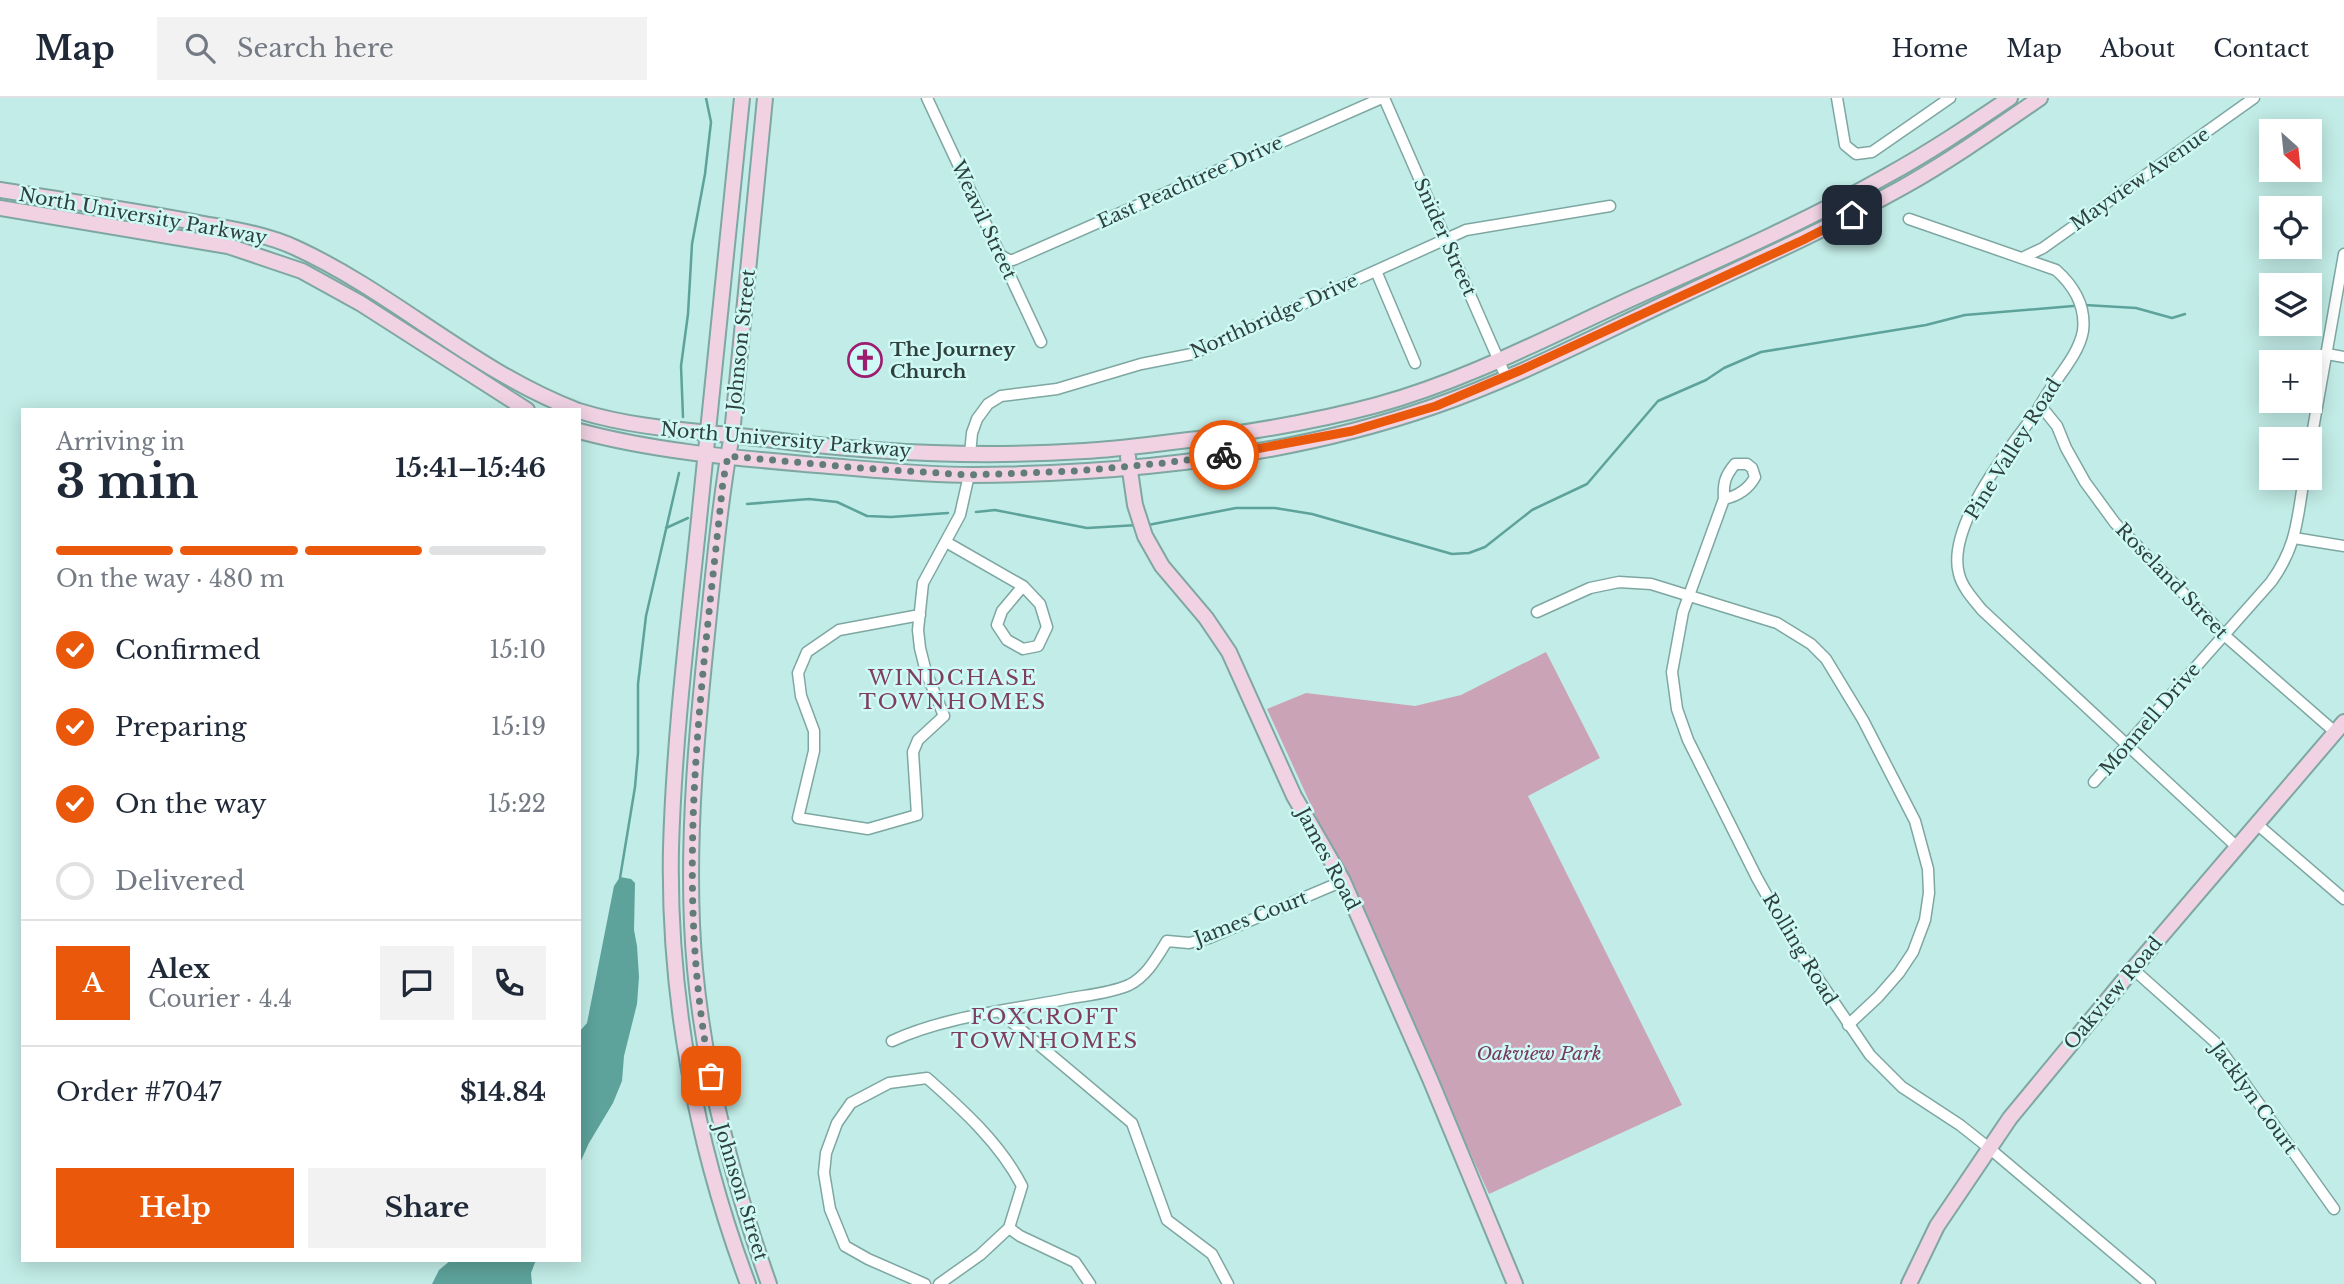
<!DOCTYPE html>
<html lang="en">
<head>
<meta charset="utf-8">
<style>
	body { margin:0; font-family:"Libre Baskerville",serif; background:#f2f2f3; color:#1f2937; height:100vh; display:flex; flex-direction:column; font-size:26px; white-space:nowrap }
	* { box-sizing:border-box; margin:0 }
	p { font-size:23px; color:#747a83 }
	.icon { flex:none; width:38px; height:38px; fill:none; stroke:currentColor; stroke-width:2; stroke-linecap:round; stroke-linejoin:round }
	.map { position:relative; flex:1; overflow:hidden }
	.side { position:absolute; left:21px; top:310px; width:560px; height:854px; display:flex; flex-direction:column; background:#fff; border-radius:0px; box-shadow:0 4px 18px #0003 }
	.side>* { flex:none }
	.needle { width:46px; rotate:153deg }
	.controls { position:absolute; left:2259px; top:21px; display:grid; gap:14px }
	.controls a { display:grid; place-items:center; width:63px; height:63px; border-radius:0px; background:#fff; box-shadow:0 4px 18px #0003; font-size:35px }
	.pin { position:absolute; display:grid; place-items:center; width:60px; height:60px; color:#fff; margin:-30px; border-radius:14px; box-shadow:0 4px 10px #0006 }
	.courier { position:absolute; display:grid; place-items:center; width:70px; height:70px; margin:-35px; border:5px solid #ea580c; border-radius:50%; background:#fff; color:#222; box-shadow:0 2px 9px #0007 }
	.overview em { font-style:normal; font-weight:700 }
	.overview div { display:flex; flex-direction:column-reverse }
	.overview { display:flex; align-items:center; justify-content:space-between; height:119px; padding:0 35px }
	h1 { font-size:46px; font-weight:700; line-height:52px }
	.bar { display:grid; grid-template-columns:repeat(4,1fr); gap:10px 7px; align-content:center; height:84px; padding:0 35px }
	.bar i { height:9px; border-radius:5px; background:#e0e1e3 }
	.bar .current { background:#ea580c }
	.bar p { grid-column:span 4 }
	.line { display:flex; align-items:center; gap:18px; padding:0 35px; border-top:2px solid #e0e1e3 }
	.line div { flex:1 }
	.round { display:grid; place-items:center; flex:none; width:74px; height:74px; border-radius:0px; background:#f2f2f3 }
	ol { padding:0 35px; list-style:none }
	li { display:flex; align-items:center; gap:21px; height:77px }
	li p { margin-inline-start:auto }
	li .icon { padding:7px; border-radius:50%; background:#ea580c; color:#fff; stroke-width:4 }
	li:last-child { color:#747a83 }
	li i { width:38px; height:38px; border:4px solid #e0e1e3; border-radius:50% }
	.cta { display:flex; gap:14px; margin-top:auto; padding:14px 35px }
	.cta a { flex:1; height:80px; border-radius:0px; background:#ea580c; color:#fff; font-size:28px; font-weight:700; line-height:80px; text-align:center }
	.cta a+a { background:#f2f2f3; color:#1f2937 }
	header { display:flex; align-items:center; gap:42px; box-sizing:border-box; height:98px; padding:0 35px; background:#fff; border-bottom:2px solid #e0e1e3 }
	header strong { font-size:33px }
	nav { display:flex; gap:38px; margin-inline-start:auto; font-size:24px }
	.search { width:490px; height:63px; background:#f2f2f3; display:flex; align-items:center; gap:18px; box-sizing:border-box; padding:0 24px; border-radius:0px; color:#747a83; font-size:26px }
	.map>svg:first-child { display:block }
	.green { fill:#cba3b7 }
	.water { fill:#5da29b }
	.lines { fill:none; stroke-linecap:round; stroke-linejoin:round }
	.stream { stroke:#5da29b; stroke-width:2.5 }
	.street-casing { stroke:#7ea7a2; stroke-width:13 }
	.secondary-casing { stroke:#7ea7a2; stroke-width:18 }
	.street { stroke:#fff; stroke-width:10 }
	.secondary { stroke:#f0d2e3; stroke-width:14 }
	.done { stroke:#627c79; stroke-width:7; stroke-dasharray:0 12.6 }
	.route { stroke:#ea580c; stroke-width:9 }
	.labels { text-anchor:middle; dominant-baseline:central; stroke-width:5; stroke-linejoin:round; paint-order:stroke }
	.street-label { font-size:19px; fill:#2f403e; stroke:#cff9f4 }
	.poi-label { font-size:19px; font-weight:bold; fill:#2f403e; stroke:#cff9f4; text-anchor:start }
	.park-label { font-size:19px; font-style:italic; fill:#79385d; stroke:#cff9f4 }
	.neighbourhood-label { font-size:21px; letter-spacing:2px; fill:#7e3d61; stroke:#cff9f4 }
</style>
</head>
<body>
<header>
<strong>Map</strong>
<div class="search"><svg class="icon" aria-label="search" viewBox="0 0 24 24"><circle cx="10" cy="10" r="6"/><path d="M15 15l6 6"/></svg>Search here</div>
<nav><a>Home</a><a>Map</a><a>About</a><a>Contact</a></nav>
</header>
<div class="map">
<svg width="2344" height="1186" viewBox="0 0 2344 1186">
	<rect width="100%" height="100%" fill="#c2ece7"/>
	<!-- green -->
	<polygon class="green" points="1546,554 1600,660 1528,698 1682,1007 1489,1096 1267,611 1306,595 1415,608 1461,597"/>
	<!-- water -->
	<g class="water">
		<polygon points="620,779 631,781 635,785 634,832 637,848 639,879 637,906 624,958 622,983 613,1005 589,1045 579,1067 579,934 587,925 614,788"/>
		<polygon points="451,1162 536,1162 531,1175 532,1186 432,1186 439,1172"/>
	</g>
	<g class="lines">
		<!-- stream -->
		<g class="stream">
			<polyline points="683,319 681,268 688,216 692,146 705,76 711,24 706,0"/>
			<polyline points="747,406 809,401 837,404 867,418 891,419 948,415"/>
			<polyline points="976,414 995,412 1087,430 1138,427"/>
			<polyline points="1148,427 1236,410 1275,410 1312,416 1452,456 1469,455 1485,449 1532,412 1587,386 1658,303 1706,282 1724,270 1761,254 1926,227 1965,217 2085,207 2136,210 2172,220 2185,216"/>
			<polyline points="666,430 688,420"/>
			<polyline points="620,780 635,689 638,655 638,586 646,518 679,375"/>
		</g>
		<!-- street casing -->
		<g class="street-casing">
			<g id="street">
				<polyline points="927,0 1041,244"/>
				<polyline points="1384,0 1506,279"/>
				<polyline points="1837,0 1845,47 1856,56 1872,54 1950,0"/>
				<path d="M1909 121 2056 172C2074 188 2086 208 2083 233 2079 255 2061 275 2049 293 2044 300 2040 308 2035 316 2008 351 1946 430 1959 476 1962 489 1973 501 1982 512L2237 749"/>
				<polyline points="1000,157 1009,162 1013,162 1382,0"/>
				<polyline points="2024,159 2043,150 2254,0"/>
				<polyline points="1376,173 1415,265"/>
				<polyline points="2327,256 2344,259"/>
				<polyline points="2040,307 2057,328 2066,350 2085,384 2115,425 2223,536 2335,634"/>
				<polyline points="2310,348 2344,156"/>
				<polyline points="970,356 972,335 977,321 988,306 1001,298 1057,291 1141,266 1192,256 1466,132 1610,108"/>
				<path d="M1724 401C1738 398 1748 392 1755 379L1752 370 1747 366H1735C1725 378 1723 385 1724 401L1683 514 1672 574 1677 611 1688 642 1757 780 1793 844 1870 957 1902 989 1960 1027 1989 1050 2150 1186"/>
				<polyline points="2294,440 2344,448"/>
				<polyline points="946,444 1023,488 1040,506 1047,529 1038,548 1023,551 1007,542 997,527 1002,513 1023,488"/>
				<polyline points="1537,514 1590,490 1619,484 1651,486 1777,525 1811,546 1826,561 1863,622 1915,723 1928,771 1929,795 1925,822 1913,854 1899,875 1878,899 1848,927"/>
				<polyline points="920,517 839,532 807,554 798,575 801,598 814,633 814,653 798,720 868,731 917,717 913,654 918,642 944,618 926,574 920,550 918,532 923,485 960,417 969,377"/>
				<path d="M2094 684 2271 484C2297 448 2297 422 2304 380"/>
				<polyline points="2258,727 2344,801"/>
				<polyline points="2133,871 2215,944 2334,1111"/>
				<polyline points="1000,914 1132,1025 1167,1122 1212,1156 1228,1186"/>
				<path d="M892 943C945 918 1013 912 1071 900 1089 897 1111 895 1129 887 1147 878 1157 859 1167 843L1189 845 1209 840 1343 783"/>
				<polyline points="1009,1130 1020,1138 1075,1164 1090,1186"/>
				<path d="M925 1186 868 1161 845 1148 830 1111 824 1075 826 1055 837 1025 851 1005 889 985 927 980C962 1011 1000 1045 1022 1088L1009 1130 980 1157 939 1186"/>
			</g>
		</g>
		<!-- secondary casing -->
		<g class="secondary-casing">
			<g id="secondary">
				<path d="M742 0C727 144 712 288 698 431 687 537 674 643 671 750 668 898 696 1047 748 1186"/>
				<path d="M765 0 732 336C720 402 714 469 707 536 697 632 688 729 692 826 697 949 728 1070 769 1186"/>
				<path d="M0 92C66 103 133 112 199 125 231 131 266 136 296 150 394 195 474 273 576 312"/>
				<polyline points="0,110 228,148 302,173 360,205 527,312"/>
				<path d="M579 313C640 332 703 333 766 341 872 355 978 360 1084 353 1122 351 1160 345 1198 341 1258 333 1318 323 1377 307 1469 282 1555 235 1642 196 1725 159 1809 122 1888 77 1930 54 1970 27 2010 0"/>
				<path d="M579 333C657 354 737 360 817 367 868 371 921 377 972 377 1124 376 1288 359 1432 309 1519 279 1603 234 1687 195 1760 161 1833 128 1903 89 1951 62 1995 31 2040 0"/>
				<polyline points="1128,359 1135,407 1145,438 1162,468 1206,520 1229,554 1294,698 1343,783 1430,981 1515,1186"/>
				<polyline points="1909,1186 1937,1128 2010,1020 2133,871 2344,624"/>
			</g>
		</g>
		<!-- street -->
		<use href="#street" class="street"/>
		<!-- secondary -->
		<use href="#secondary" class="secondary"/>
	</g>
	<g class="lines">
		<!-- done -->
		<path class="done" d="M711 978C672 780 703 581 723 383L728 358 860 370 969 377 1077 373 1164 365 1224 357"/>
		<!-- route -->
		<polyline class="route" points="1224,357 1352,333 1436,308 1521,272 1803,142 1852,117"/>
	</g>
	<!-- icons -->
	<defs>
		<g id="church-ring" transform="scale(1.75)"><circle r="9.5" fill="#cff9f4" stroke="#9d1c6f" stroke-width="1.5"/><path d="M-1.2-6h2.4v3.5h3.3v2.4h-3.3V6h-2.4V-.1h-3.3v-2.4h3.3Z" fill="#9d1c6f"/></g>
	</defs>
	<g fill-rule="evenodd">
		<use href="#church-ring" x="865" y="262"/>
	</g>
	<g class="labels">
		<!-- street labels -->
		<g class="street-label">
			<text transform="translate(2140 81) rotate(-35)">Mayview Avenue</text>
			<text transform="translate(1190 84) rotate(-24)">East Peachtree Drive</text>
			<text transform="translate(143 118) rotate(10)">North University Parkway</text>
			<text transform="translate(984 122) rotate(65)">Weavil Street</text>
			<text transform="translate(1445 139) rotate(66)">Snider Street</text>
			<text transform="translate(1274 218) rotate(-24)">Northbridge Drive</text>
			<text transform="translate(741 242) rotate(-84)">Johnson Street</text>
			<text transform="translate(786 342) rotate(5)">North University Parkway</text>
			<text transform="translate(2013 351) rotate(-58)">Pine Valley Road</text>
			<text transform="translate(2172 483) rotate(46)">Roseland Street</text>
			<text transform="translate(2150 621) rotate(-49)">Monnell Drive</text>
			<text transform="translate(1328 761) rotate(62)">James Road</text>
			<text transform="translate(1251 820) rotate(-21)">James Court</text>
			<text transform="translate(1800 851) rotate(59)">Rolling Road</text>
			<text transform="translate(2113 895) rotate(-50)">Oakview Road</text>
			<text transform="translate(2254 1000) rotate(54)">Jacklyn Court</text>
			<text transform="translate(741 1094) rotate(73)">Johnson Street</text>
		</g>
		<!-- poi labels -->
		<g class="poi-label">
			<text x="890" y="251">The Journey<tspan x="890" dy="22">Church</tspan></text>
		</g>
		<!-- park labels -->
		<g class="park-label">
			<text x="1539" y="955">Oakview Park</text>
		</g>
		<!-- neighbourhood labels -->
		<g class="neighbourhood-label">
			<text x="953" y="580">WINDCHASE<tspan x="953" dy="24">TOWNHOMES</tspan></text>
			<text x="1045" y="919">FOXCROFT<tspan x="1045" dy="24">TOWNHOMES</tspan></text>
		</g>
	</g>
</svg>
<div class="controls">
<a><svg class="needle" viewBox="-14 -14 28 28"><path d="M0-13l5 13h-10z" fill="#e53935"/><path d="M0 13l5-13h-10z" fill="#747a83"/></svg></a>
<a><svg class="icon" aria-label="locate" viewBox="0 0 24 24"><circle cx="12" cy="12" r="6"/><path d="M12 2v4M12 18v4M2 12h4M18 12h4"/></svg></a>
<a><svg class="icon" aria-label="layers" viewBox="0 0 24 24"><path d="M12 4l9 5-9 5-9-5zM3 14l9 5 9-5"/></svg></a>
<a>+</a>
<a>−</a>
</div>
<div class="pin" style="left:711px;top:978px;background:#ea580c"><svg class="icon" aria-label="bag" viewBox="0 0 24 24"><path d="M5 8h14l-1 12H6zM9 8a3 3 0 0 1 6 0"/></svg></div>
<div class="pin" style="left:1852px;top:117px;background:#1f2937"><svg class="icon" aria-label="home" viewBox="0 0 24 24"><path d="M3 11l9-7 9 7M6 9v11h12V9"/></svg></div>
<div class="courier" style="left:1224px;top:357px"><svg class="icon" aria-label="bike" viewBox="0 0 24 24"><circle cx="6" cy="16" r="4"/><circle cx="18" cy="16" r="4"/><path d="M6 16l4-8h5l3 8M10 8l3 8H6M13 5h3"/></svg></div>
<section class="side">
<div class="overview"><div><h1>3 min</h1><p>Arriving in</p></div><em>15:41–15:46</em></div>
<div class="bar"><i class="current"></i><i class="current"></i><i class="current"></i><i></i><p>On the way · 480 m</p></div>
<ol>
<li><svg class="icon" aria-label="check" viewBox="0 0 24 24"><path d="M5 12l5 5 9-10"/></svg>Confirmed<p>15:10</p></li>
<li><svg class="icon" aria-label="check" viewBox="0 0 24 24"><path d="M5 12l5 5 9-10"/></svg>Preparing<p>15:19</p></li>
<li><svg class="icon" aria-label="check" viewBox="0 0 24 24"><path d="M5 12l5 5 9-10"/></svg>On the way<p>15:22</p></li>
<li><i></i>Delivered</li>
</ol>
<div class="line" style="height:126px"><b class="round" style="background:#ea580c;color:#fff">A</b><div><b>Alex</b><p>Courier · 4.4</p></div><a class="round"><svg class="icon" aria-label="chat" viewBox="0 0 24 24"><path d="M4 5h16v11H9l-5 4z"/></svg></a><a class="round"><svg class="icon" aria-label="phone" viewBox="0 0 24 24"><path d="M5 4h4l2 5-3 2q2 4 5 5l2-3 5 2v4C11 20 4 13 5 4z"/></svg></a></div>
<div class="line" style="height:91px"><div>Order #7047</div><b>$14.84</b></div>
<div class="cta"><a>Help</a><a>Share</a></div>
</section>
</div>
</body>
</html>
